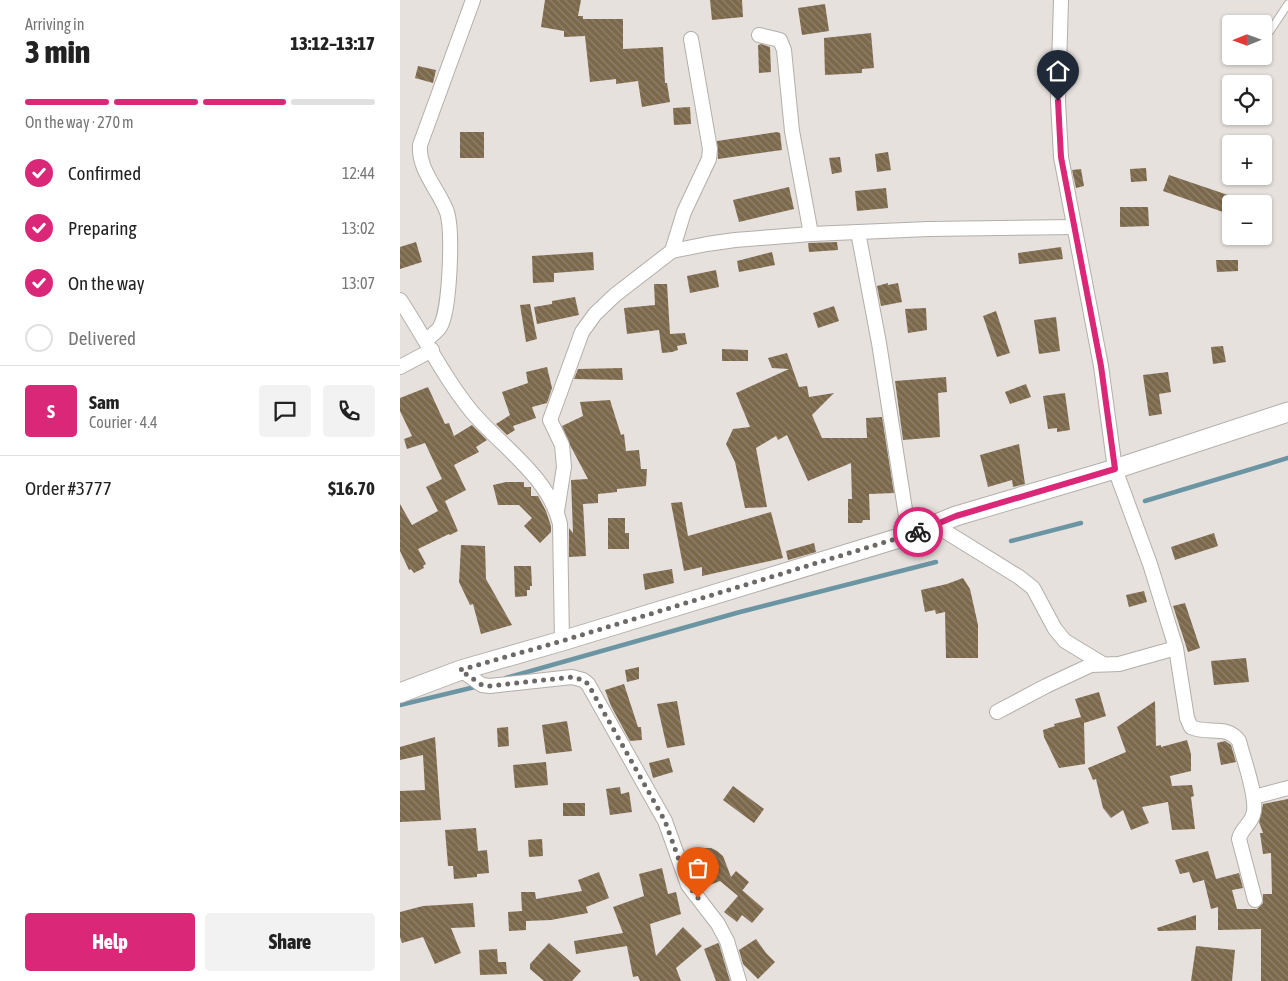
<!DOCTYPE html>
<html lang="en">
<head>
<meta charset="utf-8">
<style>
	body { margin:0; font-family:"Asap Condensed",sans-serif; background:#f2f2f2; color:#222; height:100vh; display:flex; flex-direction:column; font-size:19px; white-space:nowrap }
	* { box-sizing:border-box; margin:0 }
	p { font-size:16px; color:#767676 }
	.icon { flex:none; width:28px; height:28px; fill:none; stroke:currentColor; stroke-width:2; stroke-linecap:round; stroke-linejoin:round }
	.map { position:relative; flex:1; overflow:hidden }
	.side { display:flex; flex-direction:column; background:#fff; width:400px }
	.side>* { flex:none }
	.needle { width:32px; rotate:269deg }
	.tools { position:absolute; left:822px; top:15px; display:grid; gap:10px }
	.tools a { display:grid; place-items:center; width:50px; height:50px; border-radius:5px; background:#fff; box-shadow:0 1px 4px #0004; font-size:25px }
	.pin { position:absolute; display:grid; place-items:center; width:42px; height:42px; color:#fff; margin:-51px -21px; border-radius:50% 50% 50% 0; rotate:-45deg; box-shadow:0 0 5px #0007 }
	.pin .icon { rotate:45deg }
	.courier { position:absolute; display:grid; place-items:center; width:50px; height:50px; margin:-25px; border:4px solid #db2777; border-radius:50%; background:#fff; color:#222; box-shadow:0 1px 6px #0007 }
	.overview em { font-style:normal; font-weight:800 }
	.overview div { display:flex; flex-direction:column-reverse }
	.overview { display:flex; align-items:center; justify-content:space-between; height:85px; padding:0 25px }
	h1 { font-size:32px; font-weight:800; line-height:38px }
	.bar { display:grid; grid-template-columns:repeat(4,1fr); gap:8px 5px; align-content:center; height:60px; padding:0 25px }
	.bar i { height:6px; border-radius:4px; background:#e0e0e0 }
	.bar .selected { background:#db2777 }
	.bar p { grid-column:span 4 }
	.line { display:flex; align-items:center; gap:12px; padding:0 25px; border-top:1px solid #e0e0e0 }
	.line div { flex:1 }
	.round { display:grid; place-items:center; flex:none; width:52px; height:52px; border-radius:5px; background:#f2f2f2 }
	ol { padding:0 25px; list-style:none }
	li { display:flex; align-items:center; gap:15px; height:55px }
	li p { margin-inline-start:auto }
	li .icon { padding:5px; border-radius:50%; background:#db2777; color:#fff; stroke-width:4 }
	li:last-child { color:#767676 }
	li i { width:28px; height:28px; border:2px solid #e0e0e0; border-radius:50% }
	.action { display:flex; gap:10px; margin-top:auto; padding:10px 25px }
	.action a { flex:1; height:58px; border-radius:5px; background:#db2777; color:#fff; font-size:20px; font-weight:800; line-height:58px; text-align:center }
	.action a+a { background:#f2f2f2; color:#222 }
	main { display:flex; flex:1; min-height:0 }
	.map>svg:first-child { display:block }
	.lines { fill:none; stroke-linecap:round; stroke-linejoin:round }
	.stream { stroke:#6c95a3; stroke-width:4.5 }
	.building { fill:url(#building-back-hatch) }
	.lane-casing { stroke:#b3aeaa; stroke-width:9 }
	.street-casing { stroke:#b3aeaa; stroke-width:16 }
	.secondary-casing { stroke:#b3aeaa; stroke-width:21 }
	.lane { stroke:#fff; stroke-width:7 }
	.street { stroke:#fff; stroke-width:14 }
	.secondary { stroke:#fff; stroke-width:19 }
	.done { stroke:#6c6967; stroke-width:5; stroke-dasharray:0 9 }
	.route { stroke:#db2777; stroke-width:6 }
</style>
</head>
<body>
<main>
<section class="side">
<div class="overview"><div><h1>3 min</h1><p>Arriving in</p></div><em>13:12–13:17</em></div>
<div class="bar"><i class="selected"></i><i class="selected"></i><i class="selected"></i><i></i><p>On the way · 270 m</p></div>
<ol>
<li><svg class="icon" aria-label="check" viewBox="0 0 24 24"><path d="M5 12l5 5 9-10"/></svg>Confirmed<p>12:44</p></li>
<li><svg class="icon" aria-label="check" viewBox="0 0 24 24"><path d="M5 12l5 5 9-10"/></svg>Preparing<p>13:02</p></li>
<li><svg class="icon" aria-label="check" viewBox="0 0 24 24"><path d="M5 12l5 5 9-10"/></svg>On the way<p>13:07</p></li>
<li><i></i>Delivered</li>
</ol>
<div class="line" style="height:90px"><b class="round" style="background:#db2777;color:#fff">S</b><div><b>Sam</b><p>Courier · 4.4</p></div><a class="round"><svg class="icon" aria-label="chat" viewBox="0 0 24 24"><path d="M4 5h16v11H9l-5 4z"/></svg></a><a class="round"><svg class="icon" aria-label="phone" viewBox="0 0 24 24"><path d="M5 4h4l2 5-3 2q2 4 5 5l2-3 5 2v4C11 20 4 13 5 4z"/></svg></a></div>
<div class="line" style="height:65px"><div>Order #3777</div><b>$16.70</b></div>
<div class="action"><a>Help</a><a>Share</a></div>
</section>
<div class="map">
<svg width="888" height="981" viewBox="0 0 888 981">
	<defs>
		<pattern id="building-back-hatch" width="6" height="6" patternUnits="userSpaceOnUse" patternTransform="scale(1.25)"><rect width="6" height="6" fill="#7c684b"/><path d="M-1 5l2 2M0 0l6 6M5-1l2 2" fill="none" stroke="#90826e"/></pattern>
	</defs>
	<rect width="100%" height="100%" fill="#e6e1dd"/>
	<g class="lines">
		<!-- stream -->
		<g class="stream">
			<polyline points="745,501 888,458"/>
			<polyline points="611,541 681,523"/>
			<polyline points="106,678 340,612 536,562"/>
			<polyline points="0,705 79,686"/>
		</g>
	</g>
	<!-- building -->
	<g class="building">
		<polygon points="145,0 181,0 178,16 183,16 183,19 223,19 223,49 263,47 265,83 267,83 270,102 242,107 238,81 216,84 216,79 190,82 185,36 164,37 164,31 141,27"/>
		<polygon points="310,0 342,0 343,17 312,20"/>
		<polygon points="425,4 429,31 402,35 398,8"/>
		<polygon points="471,33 474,68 462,69 462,73 425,75 424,38"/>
		<polygon points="361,44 370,47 371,72 359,73 358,45"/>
		<polygon points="18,66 36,70 33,83 15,78"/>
		<polygon points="290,107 291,124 274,125 273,108"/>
		<rect x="60" y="132" width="24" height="26"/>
		<polygon points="377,132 380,133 382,150 318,159 317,141"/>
		<polygon points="488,152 491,170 477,172 475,154"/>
		<polygon points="440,157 442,172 432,174 429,158"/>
		<polygon points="746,168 747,181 731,182 730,169"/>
		<polygon points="681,169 684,186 676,188 672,170"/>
		<polygon points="769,175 828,195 823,212 763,191"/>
		<polygon points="389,187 394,209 339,222 333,200"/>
		<polygon points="486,188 488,208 457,211 455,191"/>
		<polygon points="720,207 748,207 749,226 720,227"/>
		<polygon points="16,242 22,262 0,269 0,247"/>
		<polygon points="437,242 438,250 409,252 408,243"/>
		<polygon points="661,247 663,259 619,264 618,253"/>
		<polygon points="193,252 194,270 154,273 154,282 133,283 132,256"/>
		<polygon points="372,252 375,265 339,272 337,261"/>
		<polygon points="816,260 838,260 838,271 817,272"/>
		<polygon points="316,270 319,287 290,293 287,276"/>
		<polygon points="488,283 488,285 498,283 502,302 481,306 477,286"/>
		<polygon points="254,284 267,284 270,334 285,333 287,344 277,346 278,350 272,352 262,353 259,330 227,334 224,308 255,305"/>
		<polygon points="175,297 179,315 137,324 134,307 152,304 152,301"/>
		<polygon points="130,304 137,339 126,342 120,305"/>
		<polygon points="434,306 439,321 418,328 413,313"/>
		<polygon points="526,308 527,330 508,333 505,309"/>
		<polygon points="596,311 610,353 597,357 583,316"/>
		<polygon points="656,317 660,351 639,354 634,320"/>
		<polygon points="823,346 826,362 813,364 811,347"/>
		<polygon points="322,349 348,350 348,361 322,361"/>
		<polygon points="387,353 399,387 407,386 409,397 434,393 412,415 422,438 467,438 466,418 482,417 494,493 469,494 470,520 463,520 462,523 448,523 448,499 452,499 451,463 408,481 387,435 378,440 376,436 356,448 367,507 345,508 335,462 326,444 333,429 350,427 336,393 389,369 372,368 368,358"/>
		<polygon points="147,367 152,388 147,403 132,407 136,418 113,426 115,430 107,435 96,424 110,415 102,392 128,383 126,372"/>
		<polygon points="222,368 223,380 174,379 178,369"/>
		<polygon points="768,372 771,392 759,394 762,414 749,416 743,375"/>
		<polygon points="546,377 547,392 538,393 540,437 503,440 495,381"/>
		<polygon points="626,384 631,397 610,404 605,392"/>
		<polygon points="28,387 45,424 49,423 54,436 72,425 87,440 76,447 79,452 54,465 66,490 45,501 58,531 50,535 49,534 18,549 26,564 23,566 24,568 14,573 11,569 9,570 0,551 0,504 12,525 38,511 26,487 42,479 25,443 7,449 4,439 12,436 0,411 0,398"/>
		<polygon points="665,393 670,430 657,432 657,428 648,429 643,396"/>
		<polygon points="210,400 221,435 224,434 226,451 239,450 241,469 247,469 246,486 217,489 217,492 198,494 198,503 183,504 186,556 169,557 169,528 173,533 171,480 188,479 171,447 162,426 183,416 180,402"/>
		<polygon points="619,444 625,484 613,487 612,480 588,487 580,455"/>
		<polygon points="106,482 124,482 124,487 131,487 131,496 138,496 146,511 151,526 151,532 140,543 124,526 132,518 119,505 98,505 93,485"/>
		<polygon points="282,502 288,536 371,512 383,558 302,576 302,567 284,571 271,503"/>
		<polygon points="208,518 225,518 225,533 229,533 229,549 208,549"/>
		<polygon points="814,533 818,546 775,560 771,547"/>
		<polygon points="414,543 416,552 388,560 386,551"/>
		<polygon points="61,545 85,546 86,579 112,625 81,634 73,604 70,605 59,582"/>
		<polygon points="114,566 131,566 132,586 130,586 130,590 127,590 127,596 115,597"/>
		<polygon points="272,569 274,583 245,590 243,574"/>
		<polygon points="563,578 570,589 578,625 578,658 546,658 545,612 536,614 535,610 525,612 521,590 547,584"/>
		<polygon points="744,591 747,602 729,607 726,595"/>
		<polygon points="785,603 800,648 788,652 773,606"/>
		<polygon points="846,658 849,682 814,685 811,661"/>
		<polygon points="239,667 239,679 227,682 225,670"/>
		<polygon points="224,684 238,727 241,727 242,740 230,741 211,706 205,690"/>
		<polygon points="699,692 706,716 684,723 685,764 659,768 644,737 643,730 655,726 654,724 681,717 675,699"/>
		<polygon points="277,701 285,745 267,748 257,704"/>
		<polygon points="755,701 756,746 761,745 761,747 787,740 791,754 791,771 770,776 772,786 792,785 794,796 791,797 795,829 772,830 768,802 742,807 749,823 731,830 723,810 711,818 703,808 696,779 693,780 688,768 726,752 717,727"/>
		<polygon points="167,721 172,751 146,754 142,725"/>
		<polygon points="108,727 109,746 98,747 97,728"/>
		<polygon points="35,737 41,820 0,822 0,791 25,790 23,755 0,760 0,747"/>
		<polygon points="825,741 831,745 836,762 821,765 817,743"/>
		<polygon points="269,758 273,772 253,778 249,763"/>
		<polygon points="146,762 148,785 115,788 113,765"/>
		<polygon points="333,786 364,809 354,823 323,800"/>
		<polygon points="220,787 221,794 229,792 232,812 210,815 206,789"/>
		<polygon points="888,799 888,981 861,981 861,929 818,930 818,907 811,909 804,880 793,883 789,872 780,874 775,860 808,851 816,879 839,873 843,888 832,890 837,909 857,909 863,903 863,894 872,894 871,853 863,854 860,833 863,833 859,822 863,804"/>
		<rect x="163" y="803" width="22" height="13"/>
		<polygon points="76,828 78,851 87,850 89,873 77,874 77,877 54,879 53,866 48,866 45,830"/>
		<polygon points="142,839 143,856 129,857 128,840"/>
		<polygon points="303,848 311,848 317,851 323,856 331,877 336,871 349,882 338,896 342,890 364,909 352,923 342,915 337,922 324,912 338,896 320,881 310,885 303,885 296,881 289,862 291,856 297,851"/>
		<polygon points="262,868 268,894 276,892 281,914 250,924 256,956 283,927 302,946 276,968 281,981 240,981 238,976 233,977 227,946 176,954 174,941 223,933 213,907 244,896 239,874"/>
		<polygon points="199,872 209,898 186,907 188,913 151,920 126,921 126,930 109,931 108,912 122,911 121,892 135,892 136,899 182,891 178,880"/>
		<polygon points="73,903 75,927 51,928 61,953 35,964 23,937 2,943 0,937 0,912 23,906"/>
		<polygon points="796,915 796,930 758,931 757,928"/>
		<polygon points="356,939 366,953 375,962 358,979 343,964 339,950"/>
		<polygon points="149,943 181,971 172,981 144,981 130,969 130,964"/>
		<polygon points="318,943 319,944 330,981 316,981 304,949"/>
		<polygon points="796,946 835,950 832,981 791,981"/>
		<polygon points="97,949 98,962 106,962 107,974 80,975 79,950"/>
	</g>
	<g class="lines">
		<!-- lane casing -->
		<g class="lane-casing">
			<g id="lane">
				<polyline points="864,35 870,31 888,4"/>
				<polyline points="830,57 831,56"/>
			</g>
		</g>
		<!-- street casing -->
		<g class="street-casing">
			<g id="street">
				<path d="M661 0 658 101 661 157 701 366 715 469 750 564 776 648 787 718 791 727C809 735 826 724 839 741 843 758 859 800 853 815 850 825 841 829 839 839L855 900"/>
				<polyline points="359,35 380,40 384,50 392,131 411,234"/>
				<polyline points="458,232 479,343 509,535"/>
				<polyline points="272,251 284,212 309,159 310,149 291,39"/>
				<path d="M0 300C24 336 44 378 72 412 102 447 149 477 160 524L162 641"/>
				<path d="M26 341C30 336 37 332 40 327 50 311 53 231 47 212 39 190 18 170 20 145L73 0"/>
				<polyline points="0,367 32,350"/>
				<polyline points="157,511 164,467 162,445 150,420 182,332 195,314 215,295 272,251 307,244 335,240 411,234 529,229 674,227"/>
				<polyline points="535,525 619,577 633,588 655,629 665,641 703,664"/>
				<polyline points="61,670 82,685 90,686 172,677 183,680 188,684 265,821 288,885 318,924 327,941 339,981"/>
				<polyline points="597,712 646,686 691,665 719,664 776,648"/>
				<polyline points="854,797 888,788"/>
			</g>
		</g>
		<!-- secondary casing -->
		<g class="secondary-casing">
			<polyline id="secondary" points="0,693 61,670 162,641 509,535 556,516 715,469 888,412"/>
		</g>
		<!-- lane -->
		<use href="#lane" class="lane"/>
		<!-- street -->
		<use href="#street" class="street"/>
		<!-- secondary -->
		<use href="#secondary" class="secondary"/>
	</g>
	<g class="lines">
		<!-- done -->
		<polyline class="done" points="298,898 288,885 265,821 188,684 183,680 172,677 90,686 82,685 60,670 162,641 518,532"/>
		<!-- route -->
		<polyline class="route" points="518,532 556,516 715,469 701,366 661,157 658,101"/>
	</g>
</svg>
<div class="tools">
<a><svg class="needle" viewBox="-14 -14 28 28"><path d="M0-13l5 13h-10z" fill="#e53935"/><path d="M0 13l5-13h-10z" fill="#767676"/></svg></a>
<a><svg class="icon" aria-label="locate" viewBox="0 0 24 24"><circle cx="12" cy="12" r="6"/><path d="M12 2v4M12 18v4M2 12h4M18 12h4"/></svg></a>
<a>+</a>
<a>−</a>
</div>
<div class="pin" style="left:298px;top:898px;background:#ea580c"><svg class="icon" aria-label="bag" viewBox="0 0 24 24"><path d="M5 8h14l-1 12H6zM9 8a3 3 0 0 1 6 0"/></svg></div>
<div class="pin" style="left:658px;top:101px;background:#1f2937"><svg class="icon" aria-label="home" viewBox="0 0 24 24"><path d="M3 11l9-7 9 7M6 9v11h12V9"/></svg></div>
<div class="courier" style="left:518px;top:532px"><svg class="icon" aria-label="bike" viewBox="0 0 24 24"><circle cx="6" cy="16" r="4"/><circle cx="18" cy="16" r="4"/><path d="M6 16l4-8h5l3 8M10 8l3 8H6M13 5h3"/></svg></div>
</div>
</main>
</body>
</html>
